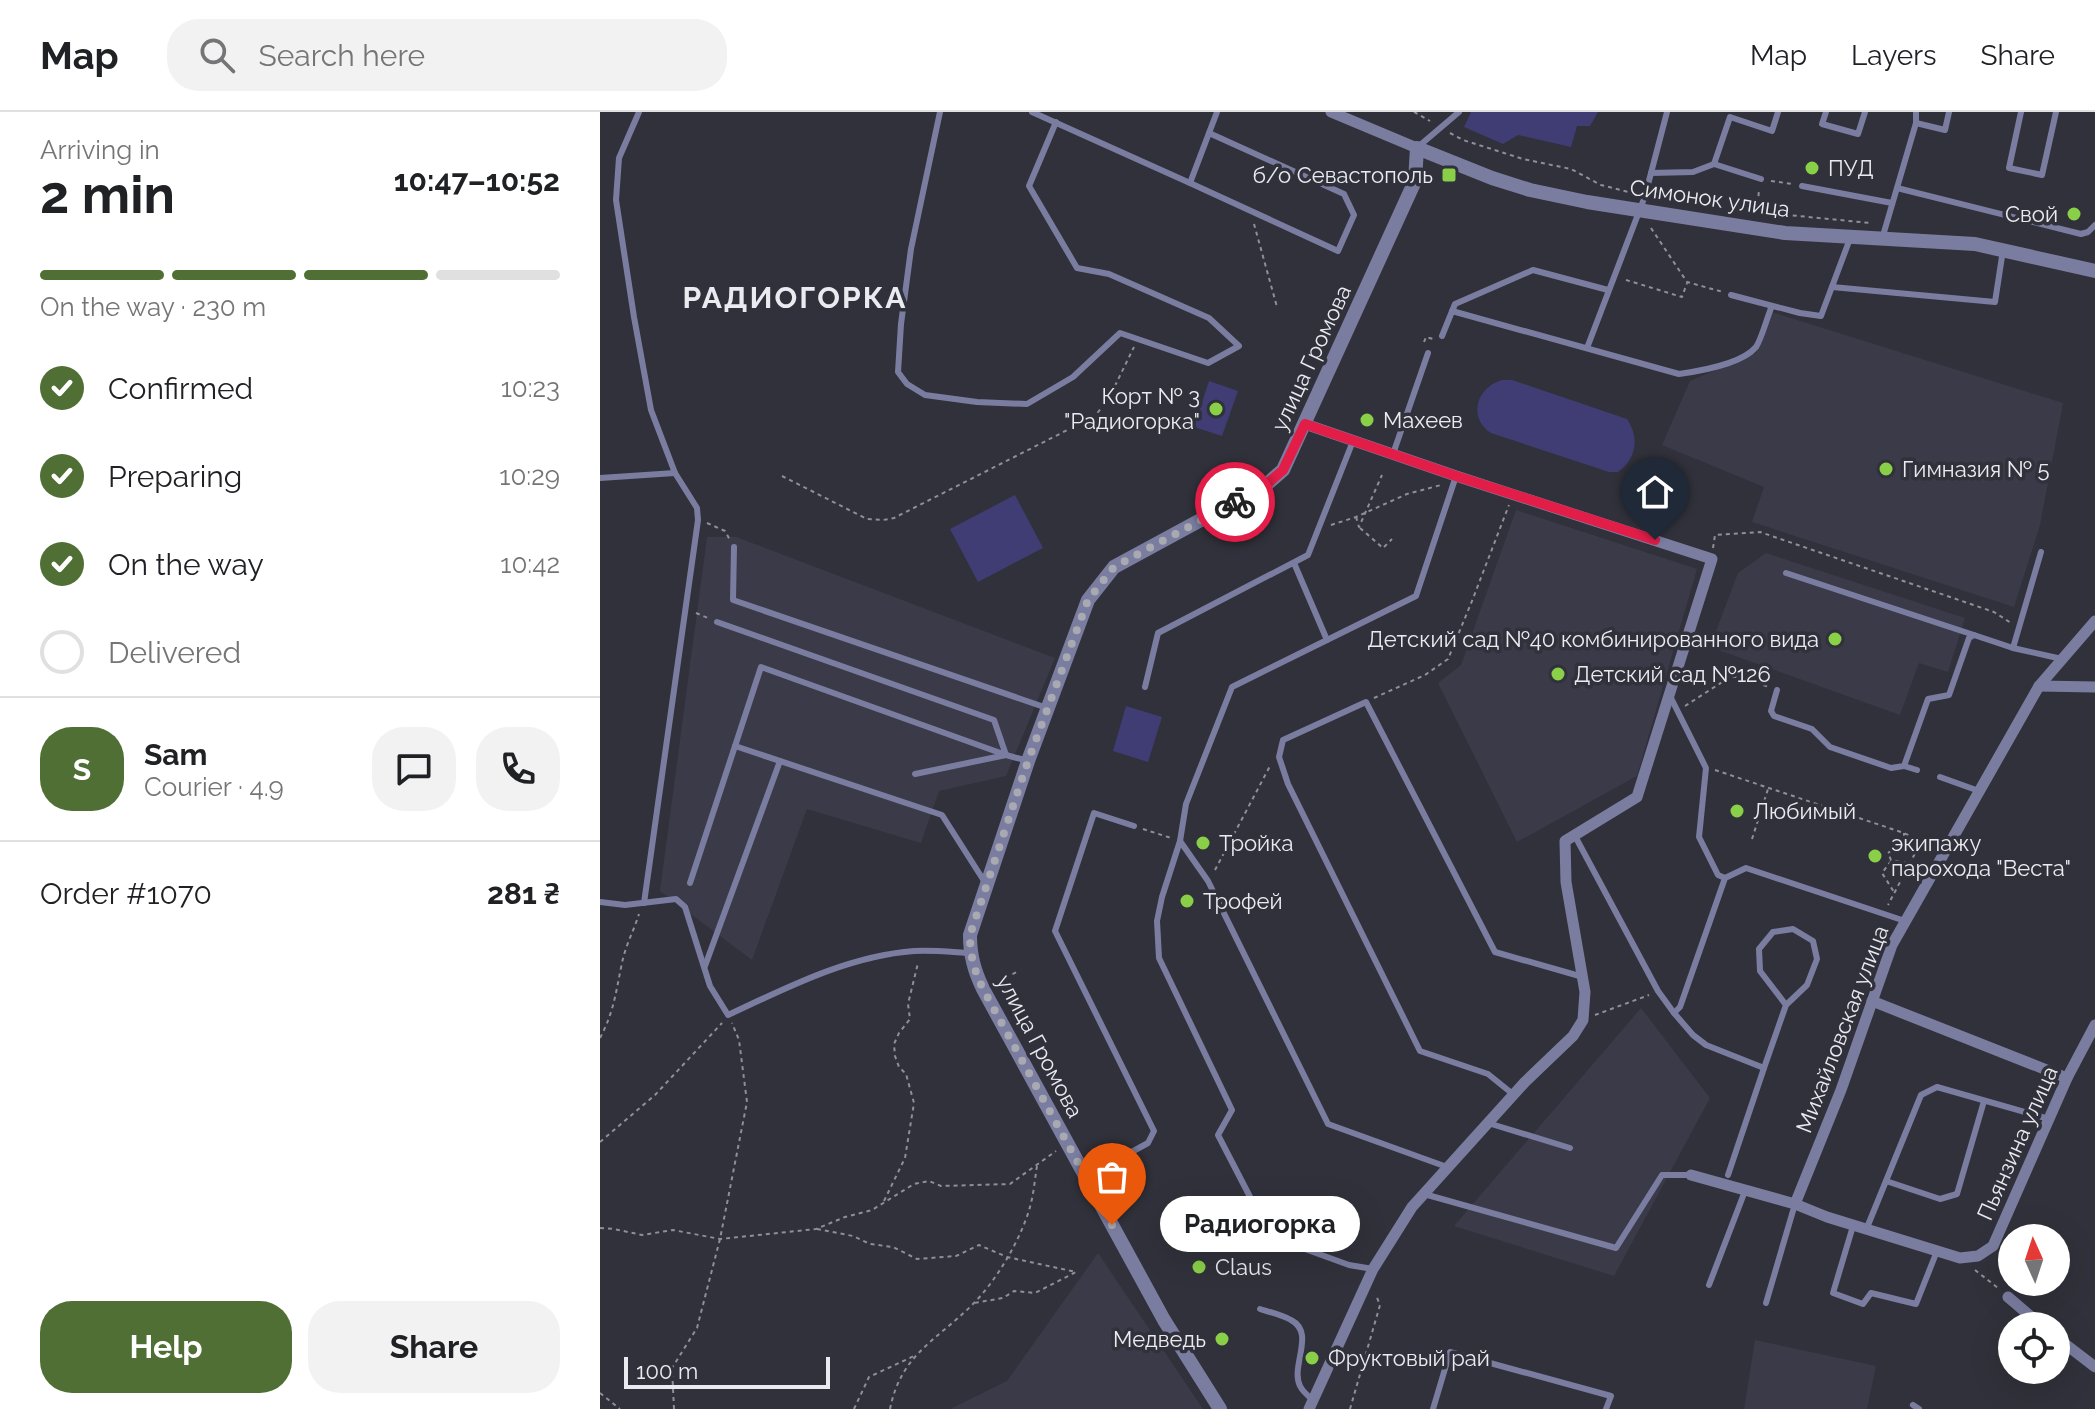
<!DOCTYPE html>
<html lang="en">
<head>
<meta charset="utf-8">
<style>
	body { margin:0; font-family:Raleway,sans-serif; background:#f2f2f2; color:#202124; height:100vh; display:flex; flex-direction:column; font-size:30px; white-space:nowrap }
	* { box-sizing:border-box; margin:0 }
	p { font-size:26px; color:#757577 }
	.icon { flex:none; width:44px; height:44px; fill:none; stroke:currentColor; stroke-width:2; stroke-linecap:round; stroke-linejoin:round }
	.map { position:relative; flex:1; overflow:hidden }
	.details { display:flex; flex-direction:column; background:#fff; width:600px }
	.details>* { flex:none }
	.needle { width:52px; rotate:357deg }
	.buttons { position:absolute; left:1398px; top:1112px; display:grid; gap:16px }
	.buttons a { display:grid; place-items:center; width:72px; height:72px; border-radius:50%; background:#fff; box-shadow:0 8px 32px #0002; font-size:40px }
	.scale { position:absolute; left:24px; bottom:20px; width:206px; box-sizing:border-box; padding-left:8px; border:4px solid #eaebf1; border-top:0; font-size:22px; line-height:28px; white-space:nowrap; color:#eaebf1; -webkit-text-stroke:6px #31313b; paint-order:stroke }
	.pin { position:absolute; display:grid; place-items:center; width:68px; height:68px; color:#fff; margin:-82px -34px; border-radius:50% 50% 50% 0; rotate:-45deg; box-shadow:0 0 8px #0007 }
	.pin .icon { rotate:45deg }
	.courier { position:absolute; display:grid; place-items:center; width:80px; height:80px; margin:-40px; border:6px solid #e11d48; border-radius:50%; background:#fff; color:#222; box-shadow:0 2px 10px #0007 }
	.bubble { position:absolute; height:56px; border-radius:28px; background:#fff; box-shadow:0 8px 32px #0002; font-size:26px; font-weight:700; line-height:56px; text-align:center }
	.summary em { font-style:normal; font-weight:700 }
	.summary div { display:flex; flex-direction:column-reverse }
	.summary { display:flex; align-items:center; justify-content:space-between; height:136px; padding:0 40px }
	h1 { font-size:52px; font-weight:700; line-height:60px }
	.bar { display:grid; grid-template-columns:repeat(4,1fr); gap:12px 8px; align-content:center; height:96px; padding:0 40px }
	.bar i { height:10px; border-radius:6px; background:#e0e0e0 }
	.bar .active { background:#4f6f34 }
	.bar p { grid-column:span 4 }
	.line { display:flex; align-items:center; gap:20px; padding:0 40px; border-top:2px solid #e0e0e0 }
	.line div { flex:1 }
	.round { display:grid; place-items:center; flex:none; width:84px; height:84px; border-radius:32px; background:#f2f2f2 }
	ol { padding:0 40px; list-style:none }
	li { display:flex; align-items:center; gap:24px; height:88px }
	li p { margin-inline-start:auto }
	li .icon { padding:8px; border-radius:50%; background:#4f6f34; color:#fff; stroke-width:4 }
	li:last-child { color:#757577 }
	li i { width:44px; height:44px; border:4px solid #e0e0e0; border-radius:50% }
	.primary-button { display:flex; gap:16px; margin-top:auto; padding:16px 40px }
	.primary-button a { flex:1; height:92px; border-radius:32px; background:#4f6f34; color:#fff; font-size:32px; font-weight:700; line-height:92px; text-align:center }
	.primary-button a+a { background:#f2f2f2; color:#202124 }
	header { display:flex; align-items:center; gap:48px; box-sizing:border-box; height:112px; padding:0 40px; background:#fff; border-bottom:2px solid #e0e0e0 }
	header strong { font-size:38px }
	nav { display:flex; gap:44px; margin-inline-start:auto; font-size:28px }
	.search { width:560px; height:72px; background:#f2f2f2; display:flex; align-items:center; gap:20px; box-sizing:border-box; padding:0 28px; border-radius:32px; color:#757577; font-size:30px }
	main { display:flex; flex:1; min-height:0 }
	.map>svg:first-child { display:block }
	.built { fill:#3a3a49 }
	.green { fill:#3f3d74 }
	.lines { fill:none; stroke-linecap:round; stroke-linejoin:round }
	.path { stroke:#8e8f97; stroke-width:2; stroke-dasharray:4 4; stroke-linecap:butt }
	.service { stroke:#7b7da0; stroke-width:6 }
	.minor { stroke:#7b7da0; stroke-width:11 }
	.tertiary { stroke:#7b7da0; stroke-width:14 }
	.done { stroke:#a9aab1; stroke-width:8; stroke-dasharray:0 14.4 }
	.route { stroke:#e11d48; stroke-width:10 }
	.poi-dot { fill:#89cf48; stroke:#31313b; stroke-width:3 }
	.labels { text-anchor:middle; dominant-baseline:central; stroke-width:7; stroke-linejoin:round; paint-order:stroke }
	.poi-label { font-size:22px; fill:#eaebf1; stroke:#31313b; text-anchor:start }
	.street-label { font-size:22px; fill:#eaebf1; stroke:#31313b }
	.district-label { font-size:30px; font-weight:bold; letter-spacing:2px; fill:#eaebf1; stroke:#31313b }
</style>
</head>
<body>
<header>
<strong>Map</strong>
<div class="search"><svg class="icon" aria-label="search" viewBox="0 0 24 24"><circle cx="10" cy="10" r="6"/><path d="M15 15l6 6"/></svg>Search here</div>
<nav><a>Map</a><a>Layers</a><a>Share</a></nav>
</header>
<main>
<section class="details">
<div class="summary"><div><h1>2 min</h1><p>Arriving in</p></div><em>10:47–10:52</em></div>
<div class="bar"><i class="active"></i><i class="active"></i><i class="active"></i><i></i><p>On the way · 230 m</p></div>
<ol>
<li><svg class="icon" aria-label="check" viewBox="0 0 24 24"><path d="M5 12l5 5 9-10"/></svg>Confirmed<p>10:23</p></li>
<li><svg class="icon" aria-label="check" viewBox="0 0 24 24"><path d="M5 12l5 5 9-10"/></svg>Preparing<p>10:29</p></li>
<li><svg class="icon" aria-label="check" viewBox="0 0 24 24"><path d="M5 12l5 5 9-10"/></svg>On the way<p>10:42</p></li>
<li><i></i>Delivered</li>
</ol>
<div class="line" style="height:144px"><b class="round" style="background:#4f6f34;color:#fff">S</b><div><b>Sam</b><p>Courier · 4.9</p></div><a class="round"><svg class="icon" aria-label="chat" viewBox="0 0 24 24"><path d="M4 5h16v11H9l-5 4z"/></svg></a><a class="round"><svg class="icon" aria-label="phone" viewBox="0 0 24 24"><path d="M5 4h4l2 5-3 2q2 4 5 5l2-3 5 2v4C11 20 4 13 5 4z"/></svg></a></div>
<div class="line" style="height:104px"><div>Order #1070</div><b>281 ₴</b></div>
<div class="primary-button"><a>Help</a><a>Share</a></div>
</section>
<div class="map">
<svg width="1495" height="1297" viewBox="0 0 1495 1297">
	<rect width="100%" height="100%" fill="#31313b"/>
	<!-- built -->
	<g class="built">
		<polygon points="1172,200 1463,291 1440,413 1414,495 1152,410 1164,375 1062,333 1090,269 1156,241"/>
		<polygon points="916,398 1097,457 1037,664 917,730 838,571 861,553"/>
		<polygon points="107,425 136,425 455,546 406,664 339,679 321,731 207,697 152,848 60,779"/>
		<polygon points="1166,441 1365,506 1348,560 1319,551 1300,603 1110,535 1138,461"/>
		<polygon points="1041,896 1110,986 1014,1164 854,1114"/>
		<polygon points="498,1141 603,1297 350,1297 407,1269"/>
		<polygon points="1155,1228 1276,1254 1267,1297 1144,1297"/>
	</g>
	<!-- green -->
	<g class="green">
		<polygon points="871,0 998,0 990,14 977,14 971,35 918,23 903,32 864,15"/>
		<path d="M902 268H912L1027 307C1040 326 1036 347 1018 360H1009L891 321C867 305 877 275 902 268Z"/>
		<polygon points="609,269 638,279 622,324 594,315"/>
		<polygon points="415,383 443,436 378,470 350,417"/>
		<polygon points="526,594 562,605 548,650 513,639"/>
	</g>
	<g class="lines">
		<!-- path -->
		<g class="path">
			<polyline points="814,0 830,9"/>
			<polyline points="850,21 863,28 923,47 971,57 1001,73 1036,82"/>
			<polyline points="1171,69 1193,72"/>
			<polyline points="1137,98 1270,111"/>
			<polyline points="1157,100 1159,78"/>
			<polyline points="654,112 677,195"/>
			<polyline points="1051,116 1087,170 1123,180"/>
			<polyline points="1026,168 1082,185 1087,171"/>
			<polyline points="824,230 826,225 833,227"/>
			<polyline points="182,364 267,407 283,408 294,406 495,304 509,286 534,235"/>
			<polyline points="756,405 759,415 782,363"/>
			<polyline points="107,411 125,419 130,428"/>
			<polyline points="731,413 756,405 807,382 841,373"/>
			<polyline points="760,416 783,436 792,427"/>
			<polyline points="1113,436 1115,423 1160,420 1394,500 1411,511"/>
			<polyline points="96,501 108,506"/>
			<polyline points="774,586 825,563 848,547 872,489 909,393"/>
			<polyline points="1085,594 1130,565 1138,565 1169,575"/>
			<polyline points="1115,658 1304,721 1321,730 1288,793"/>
			<polyline points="543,717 571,726"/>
			<polyline points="1304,721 1304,729 1288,741 1291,748 1309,751"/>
			<polyline points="1152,727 1168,677"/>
			<polyline points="1291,749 1282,761 1294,780"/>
			<polyline points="615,758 670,654"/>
			<polyline points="398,869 419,859"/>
			<polyline points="995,903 1049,883"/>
			<path d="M0 926C14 900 16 879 22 851 25 835 34 818 39 802"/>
			<polyline points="0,1030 55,983 122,911"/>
			<polyline points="284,1089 305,1046 314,991 306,962 299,955 295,944 294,932 299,921 310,907 308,892 318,851"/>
			<polyline points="0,1116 14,1117 42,1123 73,1118 120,1127 216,1117 245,1105 272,1098 314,1072 329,1069 341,1074 410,1072 456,1039"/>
			<polyline points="217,1117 253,1124 270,1132 293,1135 317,1147 356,1144 379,1133 407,1145 476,1160 435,1181 414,1179 403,1186 374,1191"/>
			<polyline points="1375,1158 1398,1176"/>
			<polyline points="0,1281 20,1297"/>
			<polyline points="74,1297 72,1256 97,1216 120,1127 147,990 139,928 132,911"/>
			<polyline points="254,1297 269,1265 314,1244"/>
			<path d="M290 1297C301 1242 336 1229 373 1192 397 1168 423 1124 431 1091 434 1079 435 1066 437 1054"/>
			<polyline points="750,1297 780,1193 776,1183"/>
		</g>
		<!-- service -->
		<g class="service">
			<polyline points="39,0 19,46 16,88 34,205 51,298 75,361 97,396 98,408 44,791"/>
			<polyline points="340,0 311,137 301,212 298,260 307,272 325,283 377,290 427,292 473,265 520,221 608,251 639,234 609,206 509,162 477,156 429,74 456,10"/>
			<polyline points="432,0 590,71 617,0"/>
			<polyline points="1226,0 1222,12 1258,22 1265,0"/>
			<polyline points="1421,0 1409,56 1442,63 1456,0"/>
			<polyline points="1316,11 1345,18 1349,0"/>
			<polyline points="819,34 859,0"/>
			<polyline points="1114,52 1130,5 1172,19 1178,0"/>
			<polyline points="1051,61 1093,60 1114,52 1161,67"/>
			<polyline points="590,71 738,139 754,103 744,82 609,21"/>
			<polyline points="1202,74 1292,91"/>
			<polyline points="1297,76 1481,122 1488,120 1495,113"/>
			<polyline points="1282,127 1316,11 1316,0"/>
			<polyline points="1232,175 1395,190 1403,138"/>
			<polyline points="1131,183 1200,201 1221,204 1251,124"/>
			<path d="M852 199 1079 262C1100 259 1142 252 1156 235 1162 226 1167 205 1172 194"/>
			<polyline points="842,224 855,192 933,158 1008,178"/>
			<polyline points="987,236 1045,84 1067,0"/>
			<polyline points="793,342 828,241"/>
			<polyline points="0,366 75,361"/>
			<polyline points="134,435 133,488 447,596"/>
			<polyline points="1186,461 1374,523"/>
			<polyline points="727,528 816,484 856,364"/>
			<polyline points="1413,536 1441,440"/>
			<polyline points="545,575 558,521 708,443 753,329"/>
			<polyline points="1177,578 1171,599 1174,604 1212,617 1230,635 1291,656 1304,654 1328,587 1349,583 1369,526 1374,523 1413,536 1462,547"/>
			<polyline points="1070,584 1106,656 1099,725 1118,763 1125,766"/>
			<polyline points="135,634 342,703 386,772"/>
			<polyline points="1304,654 1317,658"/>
			<polyline points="315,662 406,643 428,649"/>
			<polyline points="1340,665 1379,679"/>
			<polyline points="975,724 1058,879 1074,901 1080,895 1125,766 1146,756 1305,809"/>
			<polyline points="580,729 586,692 632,575 727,528 694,451"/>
			<polyline points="90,771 161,555 406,643 394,608 117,510"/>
			<path d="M0 790 25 793 76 787 85 795 110 874 128 903C188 875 248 844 314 839 332 838 352 840 370 841"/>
			<polyline points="105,854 180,649"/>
			<polyline points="1074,901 1093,923 1106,933 1164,956 1186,893 1207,873 1217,847 1213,829 1193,817 1173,820 1159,837 1160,859 1186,893"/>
			<polyline points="914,983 888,962 820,939 688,672 679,645 683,628 766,590 895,840 983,865"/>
			<polyline points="888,1011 970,1036"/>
			<polyline points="1128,1063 1164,956"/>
			<polyline points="486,1065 548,1031 554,1019 455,819 494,701 534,714"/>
			<polyline points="1286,1069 1340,1087 1357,1082 1384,989"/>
			<polyline points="824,1082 1016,1136 1062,1063 1091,1063"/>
			<polyline points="1253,1114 1233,1181 1263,1192 1271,1181 1316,1192 1337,1139"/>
			<polyline points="1266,1118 1321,983 1337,975 1449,1007"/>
			<polyline points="773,1157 749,1153 683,1129 662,1108 618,1023 632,998 559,846 557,809 562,785 580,729 608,769 728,1012 847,1055"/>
			<polyline points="1109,1173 1145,1079"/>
			<polyline points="1166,1191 1195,1092"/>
			<path d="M660 1197C670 1200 682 1203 691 1208 716 1221 690 1254 700 1274 703 1280 708 1284 713 1288"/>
			<polyline points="1313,1293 1319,1297"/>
			<polyline points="833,1297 850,1240 1011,1284 1006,1297"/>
		</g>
		<!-- minor -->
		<g class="minor">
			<polyline points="731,0 817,36"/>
			<polyline points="705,312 856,364 1112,447 1037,685 965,729 966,770 985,880 983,908 973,924 925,970 812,1095 773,1157 709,1297"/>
			<polyline points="1439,574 1495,575"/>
			<polyline points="1272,889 1467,966"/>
			<polyline points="1091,1063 1195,1092 1241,978 1292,833 1439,574 1495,509"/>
			<polyline points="1195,1092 1227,1105 1360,1146 1378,1144 1393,1134 1467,966 1495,913"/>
			<polyline points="1408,1185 1442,1214"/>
			<polyline points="1456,1225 1495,1255"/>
		</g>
		<!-- tertiary -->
		<path class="tertiary" d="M620 1297 564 1208 383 877C374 858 370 843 370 823L428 649 488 488 514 455 667 372 683 358 815 69 817 36 892 66 930 78 987 90 1185 121 1375 132 1495 159"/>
	</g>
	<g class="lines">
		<!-- done -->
		<path class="done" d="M512 1113 383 877C374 858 370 843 370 823L428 649 488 488 514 455 635 390"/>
		<!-- route -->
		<polyline class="route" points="635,390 667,372 683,358 705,312 856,364 1055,428"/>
	</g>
	<!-- markers -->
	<g class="poi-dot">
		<circle cx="1212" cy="56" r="8"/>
		<rect x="841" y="55" width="16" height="16" rx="4"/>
		<circle cx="1474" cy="102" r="8"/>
		<circle cx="616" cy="297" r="8"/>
		<circle cx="767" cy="308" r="8"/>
		<circle cx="1286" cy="357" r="8"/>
		<circle cx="1235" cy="527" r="8"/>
		<circle cx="958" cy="562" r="8"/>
		<circle cx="1137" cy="699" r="8"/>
		<circle cx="603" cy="731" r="8"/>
		<circle cx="1275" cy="744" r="8"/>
		<circle cx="587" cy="789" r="8"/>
		<circle cx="599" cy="1155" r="8"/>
		<circle cx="622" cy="1227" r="8"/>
		<circle cx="712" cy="1246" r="8"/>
	</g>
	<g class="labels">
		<!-- poi labels -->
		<g class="poi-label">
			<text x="1228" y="56">ПУД</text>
			<text x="833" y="63" text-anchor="end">б/о Севастополь</text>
			<text x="1458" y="102" text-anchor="end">Свой</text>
			<text x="600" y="284" text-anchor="end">Корт № 3<tspan x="600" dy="25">"Радиогорка"</tspan></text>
			<text x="783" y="308">Махеев</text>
			<text x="1302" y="357">Гимназия № 5</text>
			<text x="1219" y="527" text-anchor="end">Детский сад №40 комбинированного вида</text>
			<text x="974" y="562">Детский сад №126</text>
			<text x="1153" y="699">Любимый</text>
			<text x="619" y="731">Тройка</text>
			<text x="1291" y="731">экипажу<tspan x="1291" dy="25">парохода "Веста"</tspan></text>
			<text x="603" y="789">Трофей</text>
			<text x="615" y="1155">Claus</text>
			<text x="606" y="1227" text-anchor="end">Медведь</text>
			<text x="728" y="1246">Фруктовый рай</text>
		</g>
		<!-- street labels -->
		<g class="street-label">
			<text transform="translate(1110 86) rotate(8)">Симонок улица</text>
			<text transform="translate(711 246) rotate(-65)">улица Громова</text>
			<text transform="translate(1242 917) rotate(-69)">Михайловская улица</text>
			<text transform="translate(440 934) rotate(62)">улица Громова</text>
			<text transform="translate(1417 1031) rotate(-66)">Пьянзина улица</text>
		</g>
		<!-- district labels -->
		<g class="district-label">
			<text x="195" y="185">РАДИОГОРКА</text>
		</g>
	</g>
</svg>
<div class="buttons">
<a><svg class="needle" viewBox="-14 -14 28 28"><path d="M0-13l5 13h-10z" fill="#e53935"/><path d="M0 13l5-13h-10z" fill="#757577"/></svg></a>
<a><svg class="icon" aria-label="locate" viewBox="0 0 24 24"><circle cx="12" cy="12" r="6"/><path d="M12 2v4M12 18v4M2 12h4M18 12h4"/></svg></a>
</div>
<div class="scale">100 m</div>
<div class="pin" style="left:512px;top:1113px;background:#ea580c"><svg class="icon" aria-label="bag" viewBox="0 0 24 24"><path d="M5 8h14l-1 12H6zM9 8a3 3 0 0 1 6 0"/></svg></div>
<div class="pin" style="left:1055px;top:428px;background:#1f2937"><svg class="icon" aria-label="home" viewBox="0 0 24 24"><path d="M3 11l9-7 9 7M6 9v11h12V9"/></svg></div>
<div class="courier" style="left:635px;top:390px"><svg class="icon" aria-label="bike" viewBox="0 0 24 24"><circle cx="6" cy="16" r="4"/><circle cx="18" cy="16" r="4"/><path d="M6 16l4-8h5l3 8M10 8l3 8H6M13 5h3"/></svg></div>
<div class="bubble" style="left:560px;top:1084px;width:200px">Радиогорка</div>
</div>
</main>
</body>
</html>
